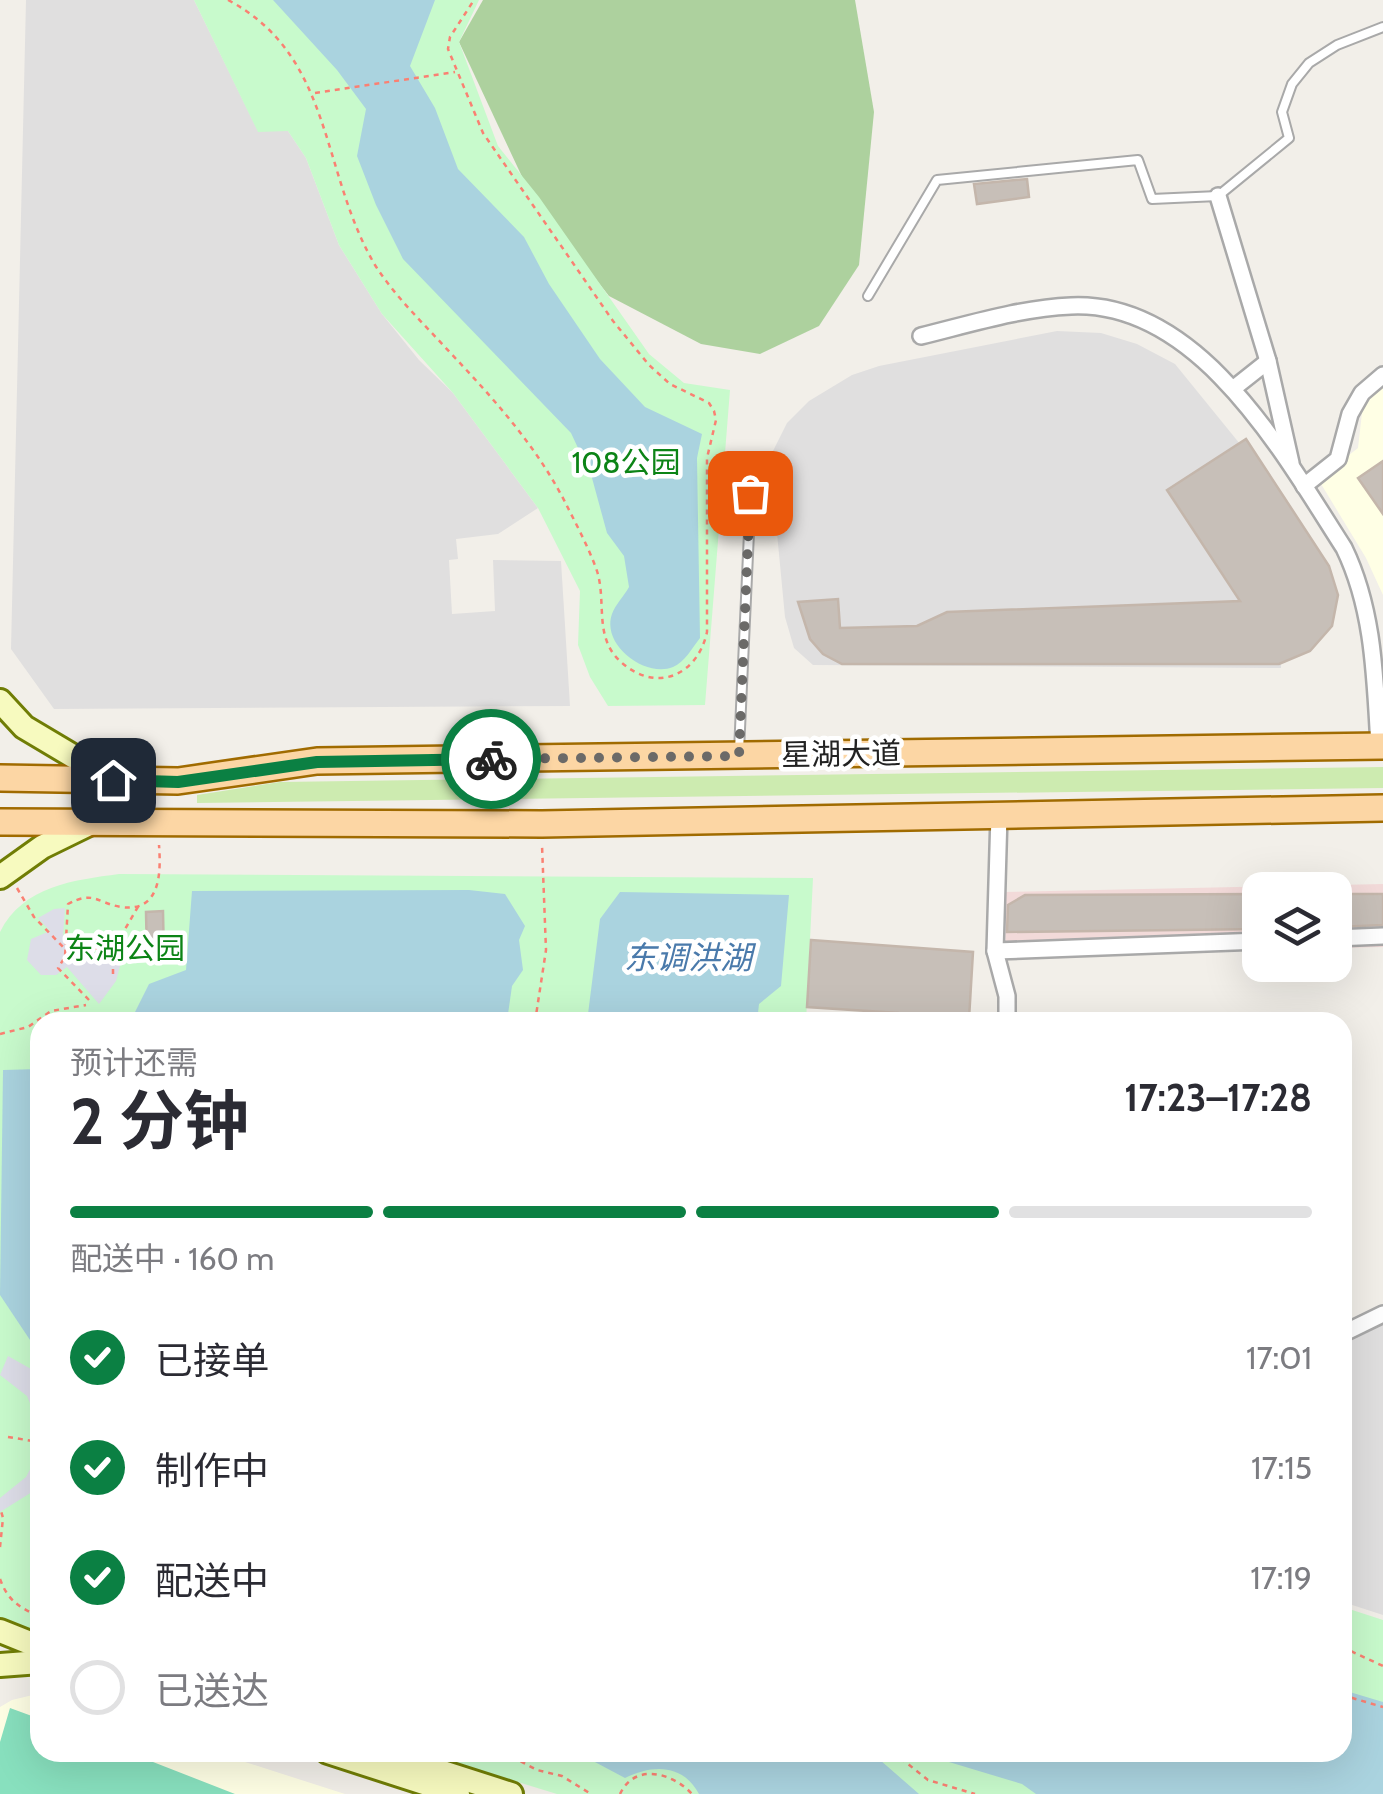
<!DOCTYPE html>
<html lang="zh">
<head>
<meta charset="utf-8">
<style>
	body { margin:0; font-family:Cabin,"Noto Sans SC",sans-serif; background:#f7f7f7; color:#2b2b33; height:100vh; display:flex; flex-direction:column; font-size:38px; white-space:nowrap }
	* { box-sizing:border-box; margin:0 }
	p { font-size:32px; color:#7c7c81 }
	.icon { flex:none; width:55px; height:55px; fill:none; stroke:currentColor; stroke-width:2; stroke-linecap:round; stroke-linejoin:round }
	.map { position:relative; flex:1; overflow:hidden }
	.side { position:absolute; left:30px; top:1012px; width:1322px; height:750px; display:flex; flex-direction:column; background:#fff; border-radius:30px; box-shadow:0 10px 40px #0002 }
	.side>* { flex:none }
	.buttons { position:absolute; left:1242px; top:872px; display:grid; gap:20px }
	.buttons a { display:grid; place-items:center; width:110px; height:110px; border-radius:20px; background:#fff; box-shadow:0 10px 40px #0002; font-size:50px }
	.pin { position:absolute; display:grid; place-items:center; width:85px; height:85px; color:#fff; margin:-42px; border-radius:20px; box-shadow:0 5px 15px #0006 }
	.courier { position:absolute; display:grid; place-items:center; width:100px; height:100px; margin:-50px; border:8px solid #0b8043; border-radius:50%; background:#fff; color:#222; box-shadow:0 2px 12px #0007 }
	.head em { font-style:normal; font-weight:700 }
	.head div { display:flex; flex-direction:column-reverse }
	.head { display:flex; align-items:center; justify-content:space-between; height:170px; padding:0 40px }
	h1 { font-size:65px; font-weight:700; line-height:75px }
	.bar { display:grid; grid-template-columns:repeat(4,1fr); gap:15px 10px; align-content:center; height:120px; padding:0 40px }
	.bar i { height:12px; border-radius:8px; background:#e1e1e2 }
	.bar .on { background:#0b8043 }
	.bar p { grid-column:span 4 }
	ol { padding:0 40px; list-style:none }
	li { display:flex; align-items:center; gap:30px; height:110px }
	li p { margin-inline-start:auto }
	li .icon { padding:10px; border-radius:50%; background:#0b8043; color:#fff; stroke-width:4 }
	li:last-child { color:#7c7c81 }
	li i { width:55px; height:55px; border:5px solid #e1e1e2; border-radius:50% }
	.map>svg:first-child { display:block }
	.residential { fill:#e0dfdf }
	.commercial { fill:#f2dad9 }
	.education { fill:#ffffe5 }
	.grass { fill:#cdebb0 }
	.forest { fill:#add19e }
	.park { fill:#c8facc }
	.pitch { fill:#88e0be }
	.plaza { fill:#dddde8 }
	.water { fill:#aad3df }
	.building { fill:#c7bfb8; stroke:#c4b6ab; stroke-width:2.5 }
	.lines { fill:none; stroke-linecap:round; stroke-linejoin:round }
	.lane-casing { stroke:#a9a9a9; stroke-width:12 }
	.street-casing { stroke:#a9a9a9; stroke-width:20 }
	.secondary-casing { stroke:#707d05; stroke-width:28 }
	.primary-casing { stroke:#a06b00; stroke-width:30 }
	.path { stroke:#fa8072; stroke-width:2.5; stroke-dasharray:5 5; stroke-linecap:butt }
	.lane { stroke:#fff; stroke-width:8 }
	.street { stroke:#fff; stroke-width:15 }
	.secondary { stroke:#f7fabf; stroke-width:22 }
	.primary { stroke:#fcd6a4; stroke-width:25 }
	.done { stroke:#6b6a68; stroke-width:10; stroke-dasharray:0 18 }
	.route { stroke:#0b8043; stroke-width:12 }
	.labels { text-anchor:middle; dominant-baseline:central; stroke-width:9; stroke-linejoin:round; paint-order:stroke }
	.park-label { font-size:30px; fill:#0c8416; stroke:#fff }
	.street-label { font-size:30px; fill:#222; stroke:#fff }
	.water-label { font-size:32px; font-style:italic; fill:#4a7aab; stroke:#fff }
</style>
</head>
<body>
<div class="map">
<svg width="1383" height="1794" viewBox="0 0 1383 1794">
	<rect width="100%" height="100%" fill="#f2efe9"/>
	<!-- residential -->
	<g class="residential">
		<polygon points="26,0 194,0 258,131 288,131 306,158 339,245 382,314 419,360 453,393 538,508 498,534 456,539 458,559 449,560 452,614 495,611 493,560 561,561 570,706 54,709 11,649"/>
		<polygon points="1057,331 1101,333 1137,344 1175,364 1240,444 1324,632 1308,652 1281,662 1281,668 813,665 794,648 785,617 773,491 773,451 787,423 809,401 852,375 879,366"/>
		<polygon points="1383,1322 1383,1615 1343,1602 1343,1342"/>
	</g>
	<!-- commercial -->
	<polygon class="commercial" points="1383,884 1383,947 1335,948 1335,890 1260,890 1260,949 1006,955 1004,892"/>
	<!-- education -->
	<g class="education">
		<polygon points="1383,387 1383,595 1366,558 1318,479 1358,448 1363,404"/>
		<polygon points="37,1694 40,1695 40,1752 217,1753 345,1794 0,1794 0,1707 12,1700"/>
	</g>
	<!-- grass -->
	<polygon class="grass" points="1383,767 1383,788 197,803 197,795 280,782"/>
	<!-- forest -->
	<polygon class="forest" points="483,0 855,0 874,112 859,265 819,326 760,354 701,344 609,296 532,198 459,42"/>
	<!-- park -->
	<g class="park">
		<polygon points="194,0 479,0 459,42 498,146 539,197 649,354 684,383 730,390 705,705 608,706 590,677 578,645 580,591 538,508 453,393 382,314 339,245 306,158 288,131 258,132"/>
		<path d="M119 874 813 878 806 1022H40V1635L5 1624 0 1618V932C23 886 74 880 119 874Z"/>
		<polygon points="1343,1607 1383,1620 1383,1794 557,1794 422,1753 1342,1752"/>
	</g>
	<!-- pitch -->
	<polygon class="pitch" points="10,1708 40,1719 40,1752 130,1753 235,1794 0,1794 0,1742"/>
	<!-- plaza -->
	<g class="plaza">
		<polygon points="65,908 63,937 69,945 70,960 119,949 120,966 116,981 99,1004 67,967 56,975 41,975 27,960 31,939 50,931 38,918 54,909"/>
		<polygon points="8,1356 40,1374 40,1487 0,1512 0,1498 26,1477 35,1460 39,1442 39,1425 27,1396 0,1375"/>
	</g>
	<!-- water -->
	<g class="water">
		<path d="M273 0H435L410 66 435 108 458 169 524 237 549 284 600 359 645 407 702 434 697 458 700 638C692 648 685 662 673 667 645 678 601 645 612 614 615 605 624 596 629 587L624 556 607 533 592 478 571 433 403 259 376 205 357 156 366 109 337 70Z"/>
		<path d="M469 890 505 894 525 926 519 940 523 970 512 986 508 1014C500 1016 491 1019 483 1019 455 1021 430 1001 401 1022H130L149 984 186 970 192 891Z"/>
		<polygon points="620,892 789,895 781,986 759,1004 757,1022 587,1022 600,919"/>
		<polygon points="40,1069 40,1348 30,1340 0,1295 3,1070"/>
		<polygon points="1343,1690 1383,1702 1383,1794 1036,1794 1022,1784 939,1759 932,1753 1342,1752"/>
		<path d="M578 1753H872L919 1794H699C683 1764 653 1764 625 1778Z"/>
	</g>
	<!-- building -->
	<g class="building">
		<polygon points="1027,179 1029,197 977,204 974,184"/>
		<polygon points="1246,439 1329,566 1338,595 1332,626 1310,651 1279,664 842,664 823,654 810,639 798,602 838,599 840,628 917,626 947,612 1240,601 1167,490"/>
		<polygon points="1383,461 1383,514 1358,478"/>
		<polygon points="1260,894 1260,929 1007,932 1008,905 1025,895"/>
		<polygon points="1335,894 1383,894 1383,925 1335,927"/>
		<polygon points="163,911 164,959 147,959 146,912"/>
		<polygon points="811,940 973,952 969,1019 943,1017 943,1022 898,1022 898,1013 807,1007"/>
	</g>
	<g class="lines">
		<!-- lane casing -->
		<g class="lane-casing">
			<g id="lane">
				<polyline points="868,296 937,180 1138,160 1152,199 1218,196 1289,138 1282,112 1292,84 1309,63 1337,45 1383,27"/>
				<polyline points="739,751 752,467"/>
			</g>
		</g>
		<!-- street casing -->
		<g class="street-casing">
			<g id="street">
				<polyline points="1218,196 1268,361 1291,463"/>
				<path d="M921 336C970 324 1021 308 1071 306 1199 300 1284 455 1344 548 1374 610 1375 678 1379 746"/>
				<polyline points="1234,388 1268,361"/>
				<polyline points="1304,486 1338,459 1350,414 1362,393 1383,375"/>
				<polyline points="999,815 995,951 1260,941"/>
				<polyline points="1335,938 1383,936"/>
				<polyline points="995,951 1007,996 1007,1022"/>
				<polyline points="1342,1334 1383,1314"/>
			</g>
		</g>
		<!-- secondary casing -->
		<g class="secondary-casing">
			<g id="secondary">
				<polyline points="0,701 24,727 113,780"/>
				<polyline points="0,877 42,847 89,824"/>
				<polyline points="0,1631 40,1647"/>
				<polyline points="0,1665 40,1662"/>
				<polyline points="328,1752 458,1794"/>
				<polyline points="380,1752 511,1794"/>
			</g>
		</g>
		<!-- primary casing -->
		<g class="primary-casing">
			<g id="primary">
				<polyline points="0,778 178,781 317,761 1383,746"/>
				<polyline points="0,822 542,824 1383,808"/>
			</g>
		</g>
		<!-- path -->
		<g class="path">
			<path d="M228 0C334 56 320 172 375 265 394 295 420 320 444 346 490 395 534 442 565 502 576 524 589 548 597 571 607 603 593 638 622 663 658 694 698 674 707 632V458L716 420 714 411 709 403 670 384 649 365 613 321 483 133 448 49 450 37 474 0"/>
			<polyline points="315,93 455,72"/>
			<polyline points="17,888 34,917 64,948"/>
			<polyline points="66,957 117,943 139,905"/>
			<polyline points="113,974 113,946"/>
			<path d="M89 1000 58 968 65 957 68 904C94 890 97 903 121 907 161 913 161 872 159 845"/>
			<polyline points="535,1022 546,950 542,845"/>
			<polyline points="0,1034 28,1027 51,1011 86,1005"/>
			<polyline points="8,1437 39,1442"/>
			<polyline points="0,1547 3,1518 1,1511"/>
			<path d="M0 1579C8 1601 19 1607 40 1617"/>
			<polyline points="1342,1647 1383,1666"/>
			<polyline points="1342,1695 1383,1707"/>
			<polyline points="503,1752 537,1770 562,1776 591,1794"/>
			<polyline points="893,1752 928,1780 975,1794"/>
			<path d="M620 1794C635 1762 673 1773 692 1794"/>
		</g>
		<!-- lane -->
		<use href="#lane" class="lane"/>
		<!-- street -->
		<use href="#street" class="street"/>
		<!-- secondary -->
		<use href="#secondary" class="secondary"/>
		<!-- primary -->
		<use href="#primary" class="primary"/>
	</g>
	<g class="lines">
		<!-- done -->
		<polyline class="done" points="491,759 739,756 750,493"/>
		<!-- route -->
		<polyline class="route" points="113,780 178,782 317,762 491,759"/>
	</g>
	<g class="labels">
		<!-- park labels -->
		<g class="park-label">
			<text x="626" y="462">108公园</text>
			<text x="125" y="948">东湖公园</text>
		</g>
		<!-- street labels -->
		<g class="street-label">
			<text transform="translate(841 754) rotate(-1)">星湖大道</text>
		</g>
		<!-- water labels -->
		<g class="water-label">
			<text x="688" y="957">东调洪湖</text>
		</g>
	</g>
</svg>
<div class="buttons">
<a><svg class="icon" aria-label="layers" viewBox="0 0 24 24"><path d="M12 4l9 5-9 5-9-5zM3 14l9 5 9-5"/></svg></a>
</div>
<div class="pin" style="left:750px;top:493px;background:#ea580c"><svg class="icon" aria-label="bag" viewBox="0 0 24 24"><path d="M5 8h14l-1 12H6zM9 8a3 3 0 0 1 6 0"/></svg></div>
<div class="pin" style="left:113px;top:780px;background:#1f2937"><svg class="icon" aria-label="home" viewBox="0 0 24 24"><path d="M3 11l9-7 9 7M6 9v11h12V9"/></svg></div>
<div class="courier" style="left:491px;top:759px"><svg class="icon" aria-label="bike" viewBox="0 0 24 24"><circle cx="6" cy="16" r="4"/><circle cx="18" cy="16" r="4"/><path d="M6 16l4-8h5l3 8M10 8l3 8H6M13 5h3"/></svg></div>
<section class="side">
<div class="head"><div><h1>2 分钟</h1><p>预计还需</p></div><em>17:23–17:28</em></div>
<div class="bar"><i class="on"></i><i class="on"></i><i class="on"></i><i></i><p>配送中 · 160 m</p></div>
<ol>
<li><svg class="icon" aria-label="check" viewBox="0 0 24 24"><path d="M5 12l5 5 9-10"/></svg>已接单<p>17:01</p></li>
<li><svg class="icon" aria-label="check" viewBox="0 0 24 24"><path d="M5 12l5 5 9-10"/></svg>制作中<p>17:15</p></li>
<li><svg class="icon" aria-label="check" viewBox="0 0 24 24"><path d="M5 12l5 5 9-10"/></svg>配送中<p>17:19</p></li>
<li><i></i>已送达</li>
</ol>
</section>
</div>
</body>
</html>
